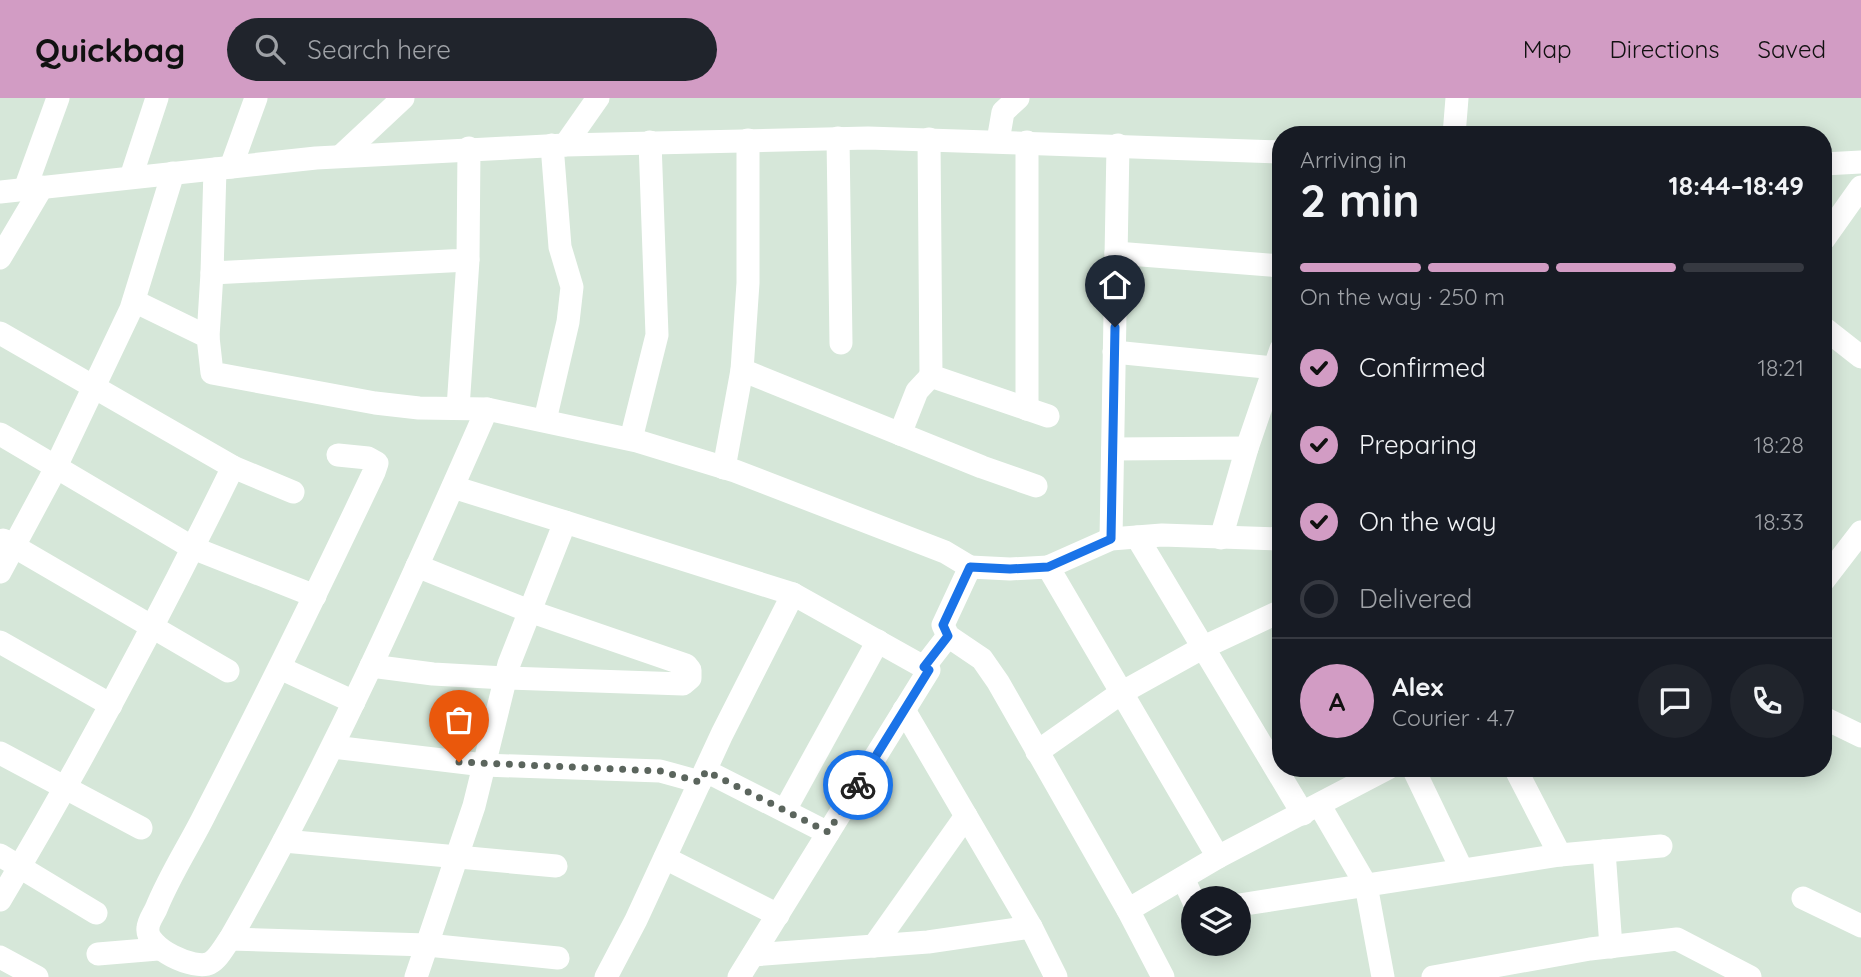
<!DOCTYPE html>
<html lang="en">
<head>
<meta charset="utf-8">
<style>
	body { margin:0; font-family:Quicksand,sans-serif; background:#20242c; color:#f1f3f6; height:100vh; display:flex; flex-direction:column; font-size:26px; white-space:nowrap }
	* { box-sizing:border-box; margin:0 }
	p { font-size:23px; color:#9ea1a6 }
	.icon { flex:none; width:38px; height:38px; fill:none; stroke:currentColor; stroke-width:2; stroke-linecap:round; stroke-linejoin:round }
	.map { position:relative; flex:1; overflow:hidden }
	.drawer { position:absolute; left:1272px; top:28px; width:560px; height:651px; display:flex; flex-direction:column; background:#171b24; border-radius:28px; box-shadow:0 4px 18px #0003 }
	.drawer>* { flex:none }
	.buttons { position:absolute; left:1181px; top:788px; display:grid; gap:14px }
	.buttons a { display:grid; place-items:center; width:70px; height:70px; border-radius:50%; background:#171b24; box-shadow:0 4px 18px #0003; font-size:35px }
	.pin { position:absolute; display:grid; place-items:center; width:60px; height:60px; color:#fff; margin:-72px -30px; border-radius:50% 50% 50% 0; rotate:-45deg; box-shadow:0 0 7px #0007 }
	.pin .icon { rotate:45deg }
	.courier { position:absolute; display:grid; place-items:center; width:70px; height:70px; margin:-35px; border:5px solid #1a73e8; border-radius:50%; background:#fff; color:#222; box-shadow:0 2px 9px #0007 }
	.overview em { font-style:normal; font-weight:700 }
	.overview div { display:flex; flex-direction:column-reverse }
	.overview { display:flex; align-items:center; justify-content:space-between; height:119px; padding:0 28px }
	h1 { font-size:46px; font-weight:700; line-height:52px }
	.bar { display:grid; grid-template-columns:repeat(4,1fr); gap:10px 7px; align-content:center; height:84px; padding:0 28px }
	.bar i { height:9px; border-radius:5px; background:#363941 }
	.bar .selected { background:#d29cc4 }
	.bar p { grid-column:span 4 }
	.line { display:flex; align-items:center; gap:18px; padding:0 28px; border-top:2px solid #363941 }
	.line div { flex:1 }
	.round { display:grid; place-items:center; flex:none; width:74px; height:74px; border-radius:37px; background:#20242c }
	ol { padding:0 28px; list-style:none }
	li { display:flex; align-items:center; gap:21px; height:77px }
	li p { margin-inline-start:auto }
	li .icon { padding:7px; border-radius:50%; background:#d29cc4; color:#111; stroke-width:4 }
	li:last-child { color:#9ea1a6 }
	li i { width:38px; height:38px; border:4px solid #363941; border-radius:50% }
	header { display:flex; align-items:center; gap:42px; box-sizing:border-box; height:98px; padding:0 35px; background:#d29cc4; color:#111 }
	header strong { font-size:33px }
	nav { display:flex; gap:38px; margin-inline-start:auto; font-size:24px }
	.search { width:490px; height:63px; background:#20242c; display:flex; align-items:center; gap:18px; box-sizing:border-box; padding:0 24px; border-radius:38px; color:#9ea1a6; font-size:26px }
	.map>svg:first-child { display:block }
	.lines { fill:none; stroke-linecap:round; stroke-linejoin:round }
	.minor { stroke:#fff; stroke-width:23 }
	.done { stroke:#5b655d; stroke-width:7; stroke-dasharray:0 12.6 }
	.route { stroke:#1a73e8; stroke-width:9 }
</style>
</head>
<body>
<header>
<strong>Quickbag</strong>
<div class="search"><svg class="icon" aria-label="search" viewBox="0 0 24 24"><circle cx="10" cy="10" r="6"/><path d="M15 15l6 6"/></svg>Search here</div>
<nav><a>Map</a><a>Directions</a><a>Saved</a></nav>
</header>
<div class="map">
<svg width="1861" height="879" viewBox="0 0 1861 879">
	<rect width="100%" height="100%" fill="#d6e7d9"/>
	<g class="lines">
		<!-- minor -->
		<g class="minor">
			<polyline points="1454,37 1457,0"/>
			<polyline points="838,40 841,245"/>
			<polyline points="929,41 931,278 1048,318"/>
			<polyline points="998,43 1003,14 1018,0"/>
			<polyline points="565,47 598,0"/>
			<polyline points="341,58 403,0"/>
			<polyline points="1824,66 1861,64"/>
			<polyline points="231,69 256,0"/>
			<polyline points="215,71 212,175 468,162 469,50"/>
			<polyline points="131,79 157,0"/>
			<polyline points="25,91 58,0"/>
			<polyline points="0,94 316,60 565,47 868,40 1281,54"/>
			<polyline points="1824,141 1861,89"/>
			<polyline points="1116,155 1281,168"/>
			<polyline points="0,160 42,89"/>
			<polyline points="134,203 208,239 212,275 375,305 419,310 487,311 637,343 735,373 945,454 970,469 943,527 948,538"/>
			<polyline points="1824,230 1861,259"/>
			<polyline points="0,235 233,369 293,394"/>
			<polyline points="208,239 212,175"/>
			<polyline points="1114,254 1275,270"/>
			<polyline points="742,272 982,369 1036,388"/>
			<polyline points="458,310 468,162"/>
			<polyline points="1027,311 1027,44"/>
			<polyline points="545,322 568,224 572,189 560,149 552,47"/>
			<polyline points="0,336 193,450 315,498"/>
			<polyline points="900,336 917,293 931,278"/>
			<polyline points="631,341 657,237 650,44"/>
			<polyline points="1247,350 1281,251"/>
			<polyline points="1113,351 1247,350 1221,440"/>
			<path d="M338 357 368 360 377 365 374 374C320 488 265 600 207 712 191 745 170 776 156 811 153 817 148 824 148 830 145 850 195 873 210 865 218 861 224 849 230 841L427 847 558 860"/>
			<polyline points="724,370 742,272 748,185 748,42"/>
			<polyline points="565,424 793,496 929,572 739,879"/>
			<polyline points="1137,439 1303,716"/>
			<polyline points="1111,441 1118,47"/>
			<polyline points="3,442 228,573"/>
			<polyline points="970,469 1010,471 1048,469 1218,759"/>
			<polyline points="1048,469 1111,441 1162,437 1281,441"/>
			<polyline points="0,474 50,381 131,211 173,75"/>
			<polyline points="1824,482 1861,434"/>
			<polyline points="0,544 111,607"/>
			<polyline points="371,568 433,576 505,580 683,586 690,580 690,572 686,567 529,513 417,468"/>
			<polyline points="924,569 948,538 982,561 998,584 1128,812 1163,879"/>
			<polyline points="280,570 354,604"/>
			<polyline points="904,612 1031,829 1056,879"/>
			<polyline points="1824,620 1861,638"/>
			<polyline points="333,649 484,667 660,673 700,684"/>
			<polyline points="1037,654 1121,595 1204,549 1281,513"/>
			<polyline points="0,655 141,730"/>
			<polyline points="1413,670 1462,772"/>
			<polyline points="1515,670 1560,757"/>
			<polyline points="706,673 828,735"/>
			<polyline points="1320,708 1366,787 1383,879"/>
			<polyline points="785,712 878,543"/>
			<polyline points="284,743 556,768"/>
			<polyline points="1604,753 1661,748"/>
			<polyline points="0,757 96,815"/>
			<polyline points="665,760 778,817"/>
			<polyline points="1183,780 1194,804"/>
			<polyline points="1803,800 1861,828"/>
			<path d="M0 802C84 661 161 516 233 369"/>
			<polyline points="1239,807 1560,757 1604,753 1611,849"/>
			<polyline points="1128,812 1218,759 1388,670"/>
			<path d="M230 841C328 670 408 491 487 311"/>
			<polyline points="874,848 966,718"/>
			<polyline points="98,856 158,851"/>
			<polyline points="753,857 928,844 1031,829"/>
			<polyline points="0,859 37,879"/>
			<polyline points="416,879 474,708 509,566 565,424 453,389"/>
			<polyline points="606,879 636,822 722,636 793,496"/>
			<polyline points="1433,879 1590,851 1677,841 1750,879"/>
		</g>
	</g>
	<g class="lines">
		<!-- done -->
		<polyline class="done" points="459,664 660,673 700,684 706,673 828,734 858,687"/>
		<!-- route -->
		<polyline class="route" points="858,687 929,572 924,569 948,538 943,527 970,469 1010,471 1048,469 1111,441 1115,229"/>
	</g>
</svg>
<div class="buttons">
<a><svg class="icon" aria-label="layers" viewBox="0 0 24 24"><path d="M12 4l9 5-9 5-9-5zM3 14l9 5 9-5"/></svg></a>
</div>
<div class="pin" style="left:459px;top:664px;background:#ea580c"><svg class="icon" aria-label="bag" viewBox="0 0 24 24"><path d="M5 8h14l-1 12H6zM9 8a3 3 0 0 1 6 0"/></svg></div>
<div class="pin" style="left:1115px;top:229px;background:#1f2937"><svg class="icon" aria-label="home" viewBox="0 0 24 24"><path d="M3 11l9-7 9 7M6 9v11h12V9"/></svg></div>
<div class="courier" style="left:858px;top:687px"><svg class="icon" aria-label="bike" viewBox="0 0 24 24"><circle cx="6" cy="16" r="4"/><circle cx="18" cy="16" r="4"/><path d="M6 16l4-8h5l3 8M10 8l3 8H6M13 5h3"/></svg></div>
<section class="drawer">
<div class="overview"><div><h1>2 min</h1><p>Arriving in</p></div><em>18:44–18:49</em></div>
<div class="bar"><i class="selected"></i><i class="selected"></i><i class="selected"></i><i></i><p>On the way · 250 m</p></div>
<ol>
<li><svg class="icon" aria-label="check" viewBox="0 0 24 24"><path d="M5 12l5 5 9-10"/></svg>Confirmed<p>18:21</p></li>
<li><svg class="icon" aria-label="check" viewBox="0 0 24 24"><path d="M5 12l5 5 9-10"/></svg>Preparing<p>18:28</p></li>
<li><svg class="icon" aria-label="check" viewBox="0 0 24 24"><path d="M5 12l5 5 9-10"/></svg>On the way<p>18:33</p></li>
<li><i></i>Delivered</li>
</ol>
<div class="line" style="height:126px"><b class="round" style="background:#d29cc4;color:#111">A</b><div><b>Alex</b><p>Courier · 4.7</p></div><a class="round"><svg class="icon" aria-label="chat" viewBox="0 0 24 24"><path d="M4 5h16v11H9l-5 4z"/></svg></a><a class="round"><svg class="icon" aria-label="phone" viewBox="0 0 24 24"><path d="M5 4h4l2 5-3 2q2 4 5 5l2-3 5 2v4C11 20 4 13 5 4z"/></svg></a></div>
</section>
</div>
</body>
</html>
